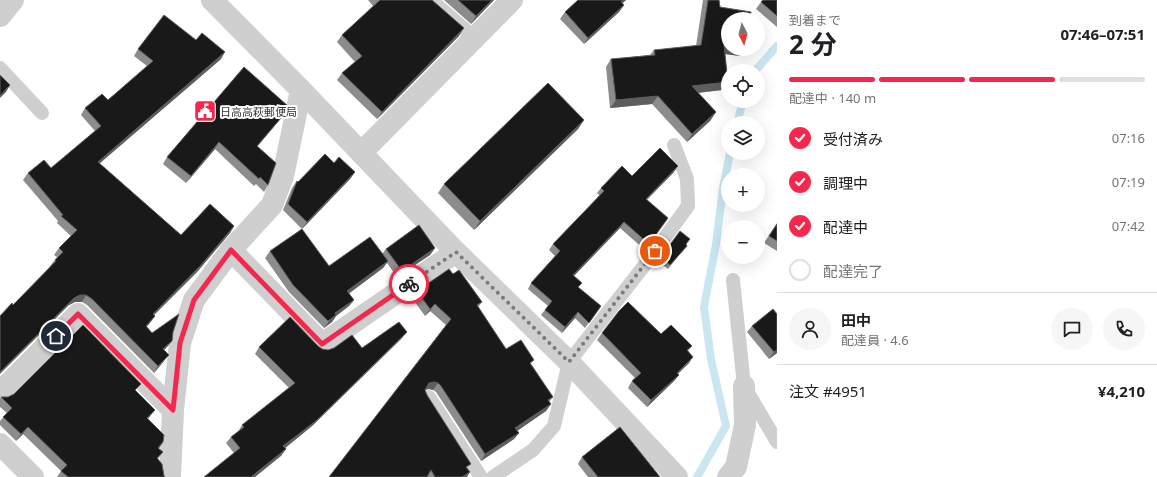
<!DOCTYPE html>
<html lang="ja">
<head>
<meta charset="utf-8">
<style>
	body { margin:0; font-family:"Noto Sans","Noto Sans JP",sans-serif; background:#f6f6f6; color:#202124; height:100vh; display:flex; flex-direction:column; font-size:15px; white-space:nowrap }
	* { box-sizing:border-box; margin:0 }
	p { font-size:13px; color:#757577 }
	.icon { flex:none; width:22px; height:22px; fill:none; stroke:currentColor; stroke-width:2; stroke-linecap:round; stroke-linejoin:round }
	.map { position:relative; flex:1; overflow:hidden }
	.details { display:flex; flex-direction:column; background:#fff; width:380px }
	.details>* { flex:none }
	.needle { width:26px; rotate:174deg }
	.buttons { position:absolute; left:721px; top:12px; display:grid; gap:8px }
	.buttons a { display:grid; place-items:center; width:44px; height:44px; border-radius:50%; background:#fff; box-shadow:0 4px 16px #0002; font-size:20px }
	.pin { position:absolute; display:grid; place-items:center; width:34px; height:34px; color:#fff; margin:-17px; border:2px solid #fff; border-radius:50%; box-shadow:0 1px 4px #0007 }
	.courier { position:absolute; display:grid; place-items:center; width:40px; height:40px; margin:-20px; border:3px solid #f6274c; border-radius:50%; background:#fff; color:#222; box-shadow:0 1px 5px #0007 }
	.head em { font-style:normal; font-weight:700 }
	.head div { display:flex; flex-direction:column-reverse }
	.head { display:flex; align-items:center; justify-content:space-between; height:68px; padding:0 12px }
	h1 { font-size:26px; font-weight:700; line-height:30px }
	.bar { display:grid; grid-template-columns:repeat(4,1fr); gap:6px 4px; align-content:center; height:48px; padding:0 12px }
	.bar i { height:5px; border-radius:3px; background:#e0e0e0 }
	.bar .current { background:#f6274c }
	.bar p { grid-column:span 4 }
	.line { display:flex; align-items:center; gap:10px; padding:0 12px; border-top:1px solid #e0e0e0 }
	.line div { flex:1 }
	.round { display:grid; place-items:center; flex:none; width:42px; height:42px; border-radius:21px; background:#f6f6f6 }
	ol { padding:0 12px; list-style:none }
	li { display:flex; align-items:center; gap:12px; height:44px }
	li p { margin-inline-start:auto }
	li .icon { padding:4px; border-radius:50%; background:#f6274c; color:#fff; stroke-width:4 }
	li:last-child { color:#757577 }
	li i { width:22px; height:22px; border:2px solid #e0e0e0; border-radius:50% }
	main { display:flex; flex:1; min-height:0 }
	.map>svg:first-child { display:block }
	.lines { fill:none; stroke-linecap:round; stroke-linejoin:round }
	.stream { stroke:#cae6f0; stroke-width:8 }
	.service { stroke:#cfcfcf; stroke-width:14 }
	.minor { stroke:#cfcfcf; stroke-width:22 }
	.wall { fill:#8c8c8c }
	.shaded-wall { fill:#5e5e5e }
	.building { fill:#191919; stroke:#5e5e5e }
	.done { stroke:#7a7a7a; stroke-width:4; stroke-dasharray:0 7.2 }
	.route { stroke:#f6274c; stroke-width:5 }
	.labels { text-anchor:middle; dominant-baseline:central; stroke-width:4; stroke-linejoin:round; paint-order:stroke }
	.poi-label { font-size:11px; fill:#323232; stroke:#fff; text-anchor:start }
</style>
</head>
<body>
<main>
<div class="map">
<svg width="777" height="477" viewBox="0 0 777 477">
	<rect width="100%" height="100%" fill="#fff"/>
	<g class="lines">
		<!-- stream -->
		<g class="stream">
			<polyline points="755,71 777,46"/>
			<polyline points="737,123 743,101"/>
			<polyline points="697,477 726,426 711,359 704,307 716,244 723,188 730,153"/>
		</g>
		<!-- service -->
		<g class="service">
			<polyline points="431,0 475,38"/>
			<polyline points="0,68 42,113"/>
			<polyline points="733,280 744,386 777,442"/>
			<polyline points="429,397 481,477"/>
			<polyline points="493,477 533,450 554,426 569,362 647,262 688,206 687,179 674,145"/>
		</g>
		<!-- minor -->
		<g class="minor">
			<polyline points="212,0 301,90 456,252 569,362 677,477"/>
			<polyline points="0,16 13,0"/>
			<polyline points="361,153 512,0"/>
			<polyline points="231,250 322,344 456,252"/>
			<polyline points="0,392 78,314 173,410"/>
			<polyline points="0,444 33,477"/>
			<polyline points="170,477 173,410 180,343 194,300 231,250 272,205 283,176 301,90"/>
			<polyline points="728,477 736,467 745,425 744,386"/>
		</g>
	</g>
	<!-- wall -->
	<g class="wall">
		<polygon points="368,0 432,0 459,36 377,119 337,80 342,73 355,62 337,42 342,35 373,6"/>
		<polygon points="444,0 494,0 471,24"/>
		<polygon points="578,0 626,0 622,4 624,5 619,12 584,44 560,19 565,12"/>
		<polygon points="703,0 719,0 720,7 728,49 745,49 740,56 725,54 728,82 722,90 698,93 716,112 710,121 687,142 652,104 610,108 606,67 611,59 650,55 654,50 696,46"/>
		<polygon points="777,0 777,27 756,9 761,2"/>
		<polygon points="138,49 221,59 99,164 181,235 234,226 230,233 197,272 154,315 155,316 146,327 152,333 173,332 172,341 164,350 164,361 154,373 87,305 82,302 75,302 69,305 13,305 51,267 50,266 57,257 54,255 59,248 71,236 57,223 58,221 23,180 28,173 51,168 95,131 81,115 85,108 108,100 147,66 134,56"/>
		<polygon points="287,111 282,117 258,146 268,185 264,192 256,184 254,186 215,149 186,183 163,164 167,157"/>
		<polygon points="584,120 578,129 474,230 438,193 444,184"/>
		<polygon points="334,163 355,172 350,179 302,229 283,210 292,188 297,181 298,182"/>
		<polygon points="674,172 647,200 668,218 645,250 620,228 574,276 579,288 601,306 585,328 575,318 562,333 541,315 548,306 528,289 531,283 555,256 549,250 553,244 600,196 597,193 601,188 632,176"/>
		<polygon points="777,223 777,251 764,243"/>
		<polygon points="680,231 686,245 684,249 668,269 658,261"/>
		<polygon points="435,248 430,255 397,277 387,263 383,268 349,293 354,300 349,306 336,316 332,322 324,328 289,292 265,258 270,251 329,266 382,254 386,249"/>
		<polygon points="453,274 482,302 478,307 506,349 531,364 553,397 549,402 551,404 546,411 517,431 519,433 514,439 481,461 436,392 433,390 429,389 425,390 427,395 468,469 467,477 329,477 446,325 430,311 425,316 412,298 417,291"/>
		<polygon points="777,314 777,353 769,359 747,332 752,326"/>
		<polygon points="602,333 661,334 692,346 688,351 689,363 678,374 679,375 674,381 647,407 628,388 632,381 635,378 597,340"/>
		<polygon points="402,338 312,426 285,448 281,456 234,453 226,443 231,437 238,432 242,425 289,388 255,354 259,347 318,346 322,349 328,350 362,348"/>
		<polygon points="136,391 155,410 148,419 163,442 159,449 163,452 158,459 164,476 165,477 57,477 61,471 23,434 16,441 0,425 0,421 7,413 0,407 0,399 1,397"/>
		<polygon points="582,457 660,477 588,477 578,464"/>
	</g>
	<!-- shaded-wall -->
	<g class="shaded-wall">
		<polygon points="492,0 494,0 471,24 476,16"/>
		<polygon points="624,0 626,0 616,9 621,2"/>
		<polygon points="624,5 619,12 584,44 588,38"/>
		<polygon points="464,28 459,36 377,119 382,112"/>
		<polygon points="724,45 728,46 728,49 745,49 740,56 718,53"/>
		<polygon points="225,52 221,59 93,169 98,162"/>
		<polygon points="728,82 722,90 686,94 692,86"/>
		<polygon points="10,85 6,92 0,98 0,96"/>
		<polygon points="658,96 652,104 610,108 616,100"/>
		<polygon points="716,112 710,121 687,142 692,134"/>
		<polygon points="584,120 578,129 474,230 480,221"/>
		<polygon points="219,142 215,149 186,183 191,176"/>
		<polygon points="678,166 674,172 642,204 646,199"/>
		<polygon points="355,172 350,179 302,229 307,222"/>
		<polygon points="624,222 620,228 569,281 573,275"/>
		<polygon points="234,226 230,233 197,272 148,321 153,314"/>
		<polygon points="435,248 430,255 397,277 402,271"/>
		<polygon points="388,261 383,268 343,298 347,291"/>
		<polygon points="80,295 86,295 82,302 75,302 69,305 0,374 0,372 74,298"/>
		<polygon points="354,300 349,306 336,316 332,322 324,328 335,313"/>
		<polygon points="435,304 430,311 425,316 430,309"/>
		<polygon points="578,312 575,318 562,333 565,327"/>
		<polygon points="155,316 150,323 141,333 146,326"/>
		<polygon points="407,332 402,338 312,426 279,453 283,446"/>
		<polygon points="172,341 167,347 158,356 163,349"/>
		<polygon points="777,350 777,353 769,359 774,352"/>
		<polygon points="169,355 154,373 158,366"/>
		<polygon points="693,357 689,363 672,379 677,373"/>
		<polygon points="679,375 674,381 647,407 651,400"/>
		<polygon points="434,382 438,383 433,390 429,389 424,390 429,383"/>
		<polygon points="551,404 546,411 511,435 515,428"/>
		<polygon points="155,410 150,416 142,425 147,418"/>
		<polygon points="28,427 23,434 16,441 21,434"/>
		<polygon points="519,433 514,439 481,461 485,454"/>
		<polygon points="286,449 281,456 255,477 251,477"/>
		<polygon points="470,472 467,477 462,477"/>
	</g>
	<!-- building -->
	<g class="building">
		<polygon points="380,0 432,0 464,28 382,112 342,73 362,56 342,35"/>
		<polygon points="458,0 492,0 476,16"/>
		<polygon points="578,0 624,0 621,2 624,5 588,38 565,12"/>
		<polygon points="708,0 719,0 720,7 751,12 750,19 728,19 728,46 724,45 728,82 692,86 716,112 692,134 658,96 616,100 611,59 655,55 654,50 701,45"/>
		<polygon points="763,0 777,0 777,16 761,2"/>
		<polygon points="164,15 196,40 202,33 225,52 98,162 181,235 210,204 234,226 201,265 153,314 155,316 146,326 152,333 179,314 173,332 172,341 163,349 169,355 158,366 92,299 86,295 80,295 74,298 0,372 0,316 12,303 13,305 56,261 55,260 63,252 59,248 77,230 61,216 63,215 28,173 44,160 51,168 101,126 85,108 102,94 108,100 153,61 138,49"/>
		<polygon points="244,67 288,106 287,111 257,146 276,163 268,185 260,177 259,179 219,142 191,176 167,157"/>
		<polygon points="0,75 10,85 0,96"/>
		<polygon points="548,83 584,120 480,221 444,184"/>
		<polygon points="660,148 678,166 646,199 668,218 649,244 624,222 573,275 582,283 578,287 601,306 589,323 578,312 565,327 545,310 552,301 531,283 560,251 553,244 604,191 601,188 622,166 632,176"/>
		<polygon points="325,154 334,163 339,157 355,172 307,222 288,204 297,181 298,182"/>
		<polygon points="777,224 777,241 769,236"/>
		<polygon points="419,225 435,248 402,271 386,249"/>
		<polygon points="302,229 329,266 370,237 388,261 347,291 354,300 335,313 336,315 328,321 293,285 270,251"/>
		<polygon points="680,231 690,239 686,244 687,246 670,265 661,257"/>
		<polygon points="449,269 453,274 459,270 482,302 477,305 506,349 521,340 534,360 530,363 553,397 548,400 551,404 515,428 519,433 485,454 441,386 438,383 434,382 429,383 425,390 427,395 471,464 466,467 470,472 462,477 435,477 431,470 427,477 329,477 451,319 435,304 430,309 417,291"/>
		<polygon points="628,302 661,334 671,325 692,346 687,350 693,357 677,373 679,375 651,400 632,381 641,373 602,333 619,311"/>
		<polygon points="773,309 777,314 777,350 774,352 752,326"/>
		<polygon points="290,317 318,346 322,349 328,350 334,348 352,335 362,348 399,322 407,332 317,420 283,446 286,449 251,477 204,477 240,448 231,437 244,427 242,425 295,383 259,347"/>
		<polygon points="83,325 141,384 135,390 155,410 147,418 164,435 163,442 158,448 163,452 157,458 162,464 164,476 165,477 68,477 61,471 67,465 28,427 21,434 3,417 12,408 1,397 8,397 14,394"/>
		<polygon points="620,427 660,477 598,477 582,457"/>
	</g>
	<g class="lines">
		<!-- done -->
		<polyline class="done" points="409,284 456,252 569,362 655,251"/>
		<!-- route -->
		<polyline class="route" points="56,336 78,314 173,410 180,343 194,300 231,250 322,344 409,284"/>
	</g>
	<!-- icons -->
	<defs>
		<g id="civic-square" transform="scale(1.15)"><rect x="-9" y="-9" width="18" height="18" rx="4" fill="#f6274c" stroke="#fff"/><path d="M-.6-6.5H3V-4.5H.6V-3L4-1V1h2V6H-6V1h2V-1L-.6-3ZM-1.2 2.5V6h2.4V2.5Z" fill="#fff"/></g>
	</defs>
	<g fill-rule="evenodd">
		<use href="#civic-square" x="205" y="111"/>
	</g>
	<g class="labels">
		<!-- poi labels -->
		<g class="poi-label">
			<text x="220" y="111">日高高萩郵便局</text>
		</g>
	</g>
</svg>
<div class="buttons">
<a><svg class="needle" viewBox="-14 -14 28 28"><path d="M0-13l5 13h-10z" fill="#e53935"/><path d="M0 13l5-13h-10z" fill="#757577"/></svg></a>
<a><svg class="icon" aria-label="locate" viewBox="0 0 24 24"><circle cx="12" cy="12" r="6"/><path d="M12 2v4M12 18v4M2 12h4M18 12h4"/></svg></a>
<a><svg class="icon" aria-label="layers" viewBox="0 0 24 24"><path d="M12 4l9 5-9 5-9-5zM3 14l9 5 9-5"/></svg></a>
<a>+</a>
<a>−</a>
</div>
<div class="pin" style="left:655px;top:251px;background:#ea580c"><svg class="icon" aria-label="bag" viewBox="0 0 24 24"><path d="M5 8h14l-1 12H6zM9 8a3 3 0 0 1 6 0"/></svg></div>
<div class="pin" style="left:56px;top:336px;background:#1f2937"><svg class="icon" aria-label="home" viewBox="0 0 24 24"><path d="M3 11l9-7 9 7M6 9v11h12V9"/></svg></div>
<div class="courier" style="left:409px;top:284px"><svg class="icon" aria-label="bike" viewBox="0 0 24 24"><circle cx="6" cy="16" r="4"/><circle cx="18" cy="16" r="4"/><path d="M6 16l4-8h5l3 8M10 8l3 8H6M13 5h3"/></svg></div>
</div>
<section class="details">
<div class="head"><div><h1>2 分</h1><p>到着まで</p></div><em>07:46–07:51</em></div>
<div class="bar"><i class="current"></i><i class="current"></i><i class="current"></i><i></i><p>配達中 · 140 m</p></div>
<ol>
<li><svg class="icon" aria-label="check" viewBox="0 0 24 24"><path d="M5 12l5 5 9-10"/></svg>受付済み<p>07:16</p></li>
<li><svg class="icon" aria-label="check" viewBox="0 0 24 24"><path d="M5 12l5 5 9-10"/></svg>調理中<p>07:19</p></li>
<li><svg class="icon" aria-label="check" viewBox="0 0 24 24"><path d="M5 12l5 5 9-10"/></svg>配達中<p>07:42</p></li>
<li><i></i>配達完了</li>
</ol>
<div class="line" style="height:72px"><a class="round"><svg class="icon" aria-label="person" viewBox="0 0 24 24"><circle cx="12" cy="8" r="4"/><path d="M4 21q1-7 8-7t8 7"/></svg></a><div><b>田中</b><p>配達員 · 4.6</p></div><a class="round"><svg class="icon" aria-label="chat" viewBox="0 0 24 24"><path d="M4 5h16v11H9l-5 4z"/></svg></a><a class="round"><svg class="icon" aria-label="phone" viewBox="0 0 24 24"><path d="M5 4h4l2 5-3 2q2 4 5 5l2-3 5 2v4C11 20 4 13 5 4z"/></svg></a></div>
<div class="line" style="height:52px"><div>注文 #4951</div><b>¥4,210</b></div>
</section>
</main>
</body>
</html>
